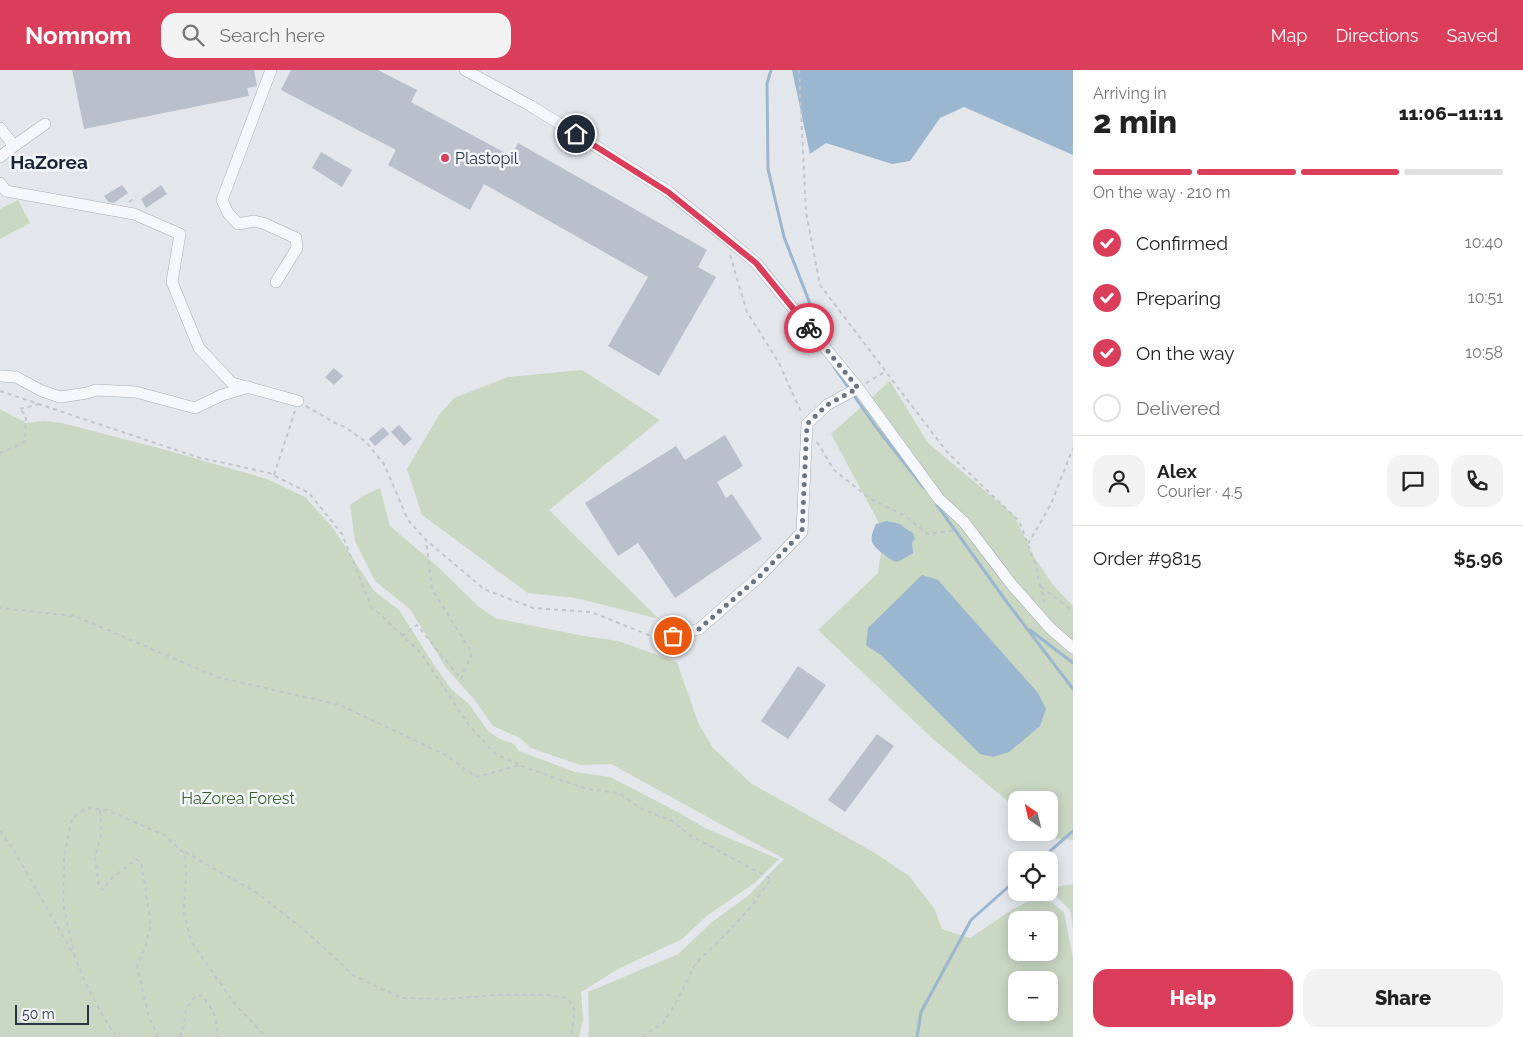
<!DOCTYPE html>
<html lang="en">
<head>
<meta charset="utf-8">
<style>
	body { margin:0; font-family:Raleway,sans-serif; background:#f2f2f2; color:#222; height:100vh; display:flex; flex-direction:column; font-size:19px; white-space:nowrap }
	* { box-sizing:border-box; margin:0 }
	p { font-size:16px; color:#767676 }
	.icon { flex:none; width:28px; height:28px; fill:none; stroke:currentColor; stroke-width:2; stroke-linecap:round; stroke-linejoin:round }
	.map { position:relative; flex:1; overflow:hidden }
	.sheet { display:flex; flex-direction:column; background:#fff; width:450px }
	.sheet>* { flex:none }
	.needle { width:32px; rotate:326deg }
	.controls { position:absolute; left:1008px; top:721px; display:grid; gap:10px }
	.controls a { display:grid; place-items:center; width:50px; height:50px; border-radius:10px; background:#fff; box-shadow:0 2px 12px #0003; font-size:25px }
	.scale { position:absolute; left:15px; bottom:12px; width:74px; box-sizing:border-box; padding-left:5px; border:2px solid #293546; border-top:0; font-size:14px; line-height:18px; white-space:nowrap; color:#293546; -webkit-text-stroke:4px #f3f6f9; paint-order:stroke }
	.pin { position:absolute; display:grid; place-items:center; width:42px; height:42px; color:#fff; margin:-21px; border:2px solid #fff; border-radius:50%; box-shadow:0 1px 5px #0007 }
	.courier { position:absolute; display:grid; place-items:center; width:50px; height:50px; margin:-25px; border:4px solid #db3e5b; border-radius:50%; background:#fff; color:#222; box-shadow:0 1px 6px #0007 }
	.overview em { font-style:normal; font-weight:800 }
	.overview div { display:flex; flex-direction:column-reverse }
	.overview { display:flex; align-items:center; justify-content:space-between; height:85px; padding:0 20px }
	h1 { font-size:32px; font-weight:800; line-height:38px }
	.bar { display:grid; grid-template-columns:repeat(4,1fr); gap:8px 5px; align-content:center; height:60px; padding:0 20px }
	.bar i { height:6px; border-radius:4px; background:#e0e0e0 }
	.bar .active { background:#db3e5b }
	.bar p { grid-column:span 4 }
	.line { display:flex; align-items:center; gap:12px; padding:0 20px; border-top:1px solid #e0e0e0 }
	.line div { flex:1 }
	.round { display:grid; place-items:center; flex:none; width:52px; height:52px; border-radius:15px; background:#f2f2f2 }
	ol { padding:0 20px; list-style:none }
	li { display:flex; align-items:center; gap:15px; height:55px }
	li p { margin-inline-start:auto }
	li .icon { padding:5px; border-radius:50%; background:#db3e5b; color:#fff; stroke-width:4 }
	li:last-child { color:#767676 }
	li i { width:28px; height:28px; border:2px solid #e0e0e0; border-radius:50% }
	.primary-button { display:flex; gap:10px; margin-top:auto; padding:10px 20px }
	.primary-button a { flex:1; height:58px; border-radius:15px; background:#db3e5b; color:#fff; font-size:20px; font-weight:800; line-height:58px; text-align:center }
	.primary-button a+a { background:#f2f2f2; color:#222 }
	header { display:flex; align-items:center; gap:30px; box-sizing:border-box; height:70px; padding:0 25px; background:#db3e5b; color:#fff }
	header strong { font-size:24px }
	nav { display:flex; gap:28px; margin-inline-start:auto; font-size:18px }
	.search { width:350px; height:45px; background:#f2f2f2; display:flex; align-items:center; gap:12px; box-sizing:border-box; padding:0 18px; border-radius:15px; color:#767676; font-size:19px }
	main { display:flex; flex:1; min-height:0 }
	.map>svg:first-child { display:block }
	.green { fill:#c9d7c3; fill-rule:evenodd }
	.water { fill:#9bb6cf }
	.lines { fill:none; stroke-linecap:round; stroke-linejoin:round }
	.stream { stroke:#9bb6cf; stroke-width:3 }
	.building { fill:#b9c0cb }
	.street-casing { stroke:#a7aeb7; stroke-width:12 }
	.path { stroke:#c1c5cb; stroke-width:2; stroke-dasharray:4 4; stroke-linecap:butt }
	.street { stroke:#f6f7fa; stroke-width:11 }
	.done { stroke:#6a7380; stroke-width:5; stroke-dasharray:0 9 }
	.route { stroke:#db3e5b; stroke-width:6 }
	.poi-dot { fill:#db3e5b; stroke:#f3f6f9; stroke-width:2 }
	.labels { text-anchor:middle; dominant-baseline:central; stroke-width:5; stroke-linejoin:round; paint-order:stroke }
	.poi-label { font-size:16px; fill:#293546; stroke:#f3f6f9; text-anchor:start }
	.park-label { font-size:16px; fill:#3f6334; stroke:#f3f6f9 }
	.quarter-label { font-size:19px; font-weight:bold; fill:#1b2537; stroke:#f3f6f9 }
</style>
</head>
<body>
<header>
<strong>Nomnom</strong>
<div class="search"><svg class="icon" aria-label="search" viewBox="0 0 24 24"><circle cx="10" cy="10" r="6"/><path d="M15 15l6 6"/></svg>Search here</div>
<nav><a>Map</a><a>Directions</a><a>Saved</a></nav>
</header>
<main>
<div class="map">
<svg width="1073" height="967" viewBox="0 0 1073 967">
	<rect width="100%" height="100%" fill="#e3e7ec"/>
	<!-- green -->
	<g class="green">
		<polygon points="18,130 30,153 0,169 0,139"/>
		<polygon points="582,300 660,350 549,440 659,549 576,528 528,523 422,445 407,399 439,345 454,328 508,307"/>
		<polygon points="890,311 928,373 1014,445 1032,484 1053,515 1073,536 1073,770 1053,768 1046,763 1049,762 1049,730 1016,730 1016,738 933,669 818,560 878,503 884,462 831,364"/>
		<polygon points="0,339 26,353 44,351 62,353 166,380 267,409 305,427 333,458 374,521 399,540 434,595 452,620 469,634 488,661 500,669 514,674 519,681 575,702 610,707 674,740 707,759 779,789 756,812 708,845 682,869 620,898 581,922 583,950 579,967 0,967"/>
		<path d="M380 418 390 456 437 496 478 536 495 548 584 566 618 571 677 592 698 653 713 678 752 714 875 783 909 806 934 838 942 859 970 868 1013 839 1042 825 1064 842 1073 889V967H588L589 961 588 922 678 884 712 852 748 826 784 789 611 694 580 695 531 678 520 668 493 656 474 629 446 598 410 539 375 511 355 471 350 435 365 425ZM1016 850H1049V882H1016ZM1016 910H1049V942H1016Z"/>
		<polygon points="1073,814 1073,857 1070,840 1049,819 1049,818"/>
	</g>
	<!-- water -->
	<g class="water">
		<polygon points="792,0 1073,0 1073,85 964,37 940,48 910,91 892,94 826,73 810,84"/>
		<path d="M887 451 900 454 906 459 913 463 915 469 912 472 913 483C907 486 903 490 896 492 891 490 887 487 882 483 870 473 869 470 876 454Z"/>
		<polygon points="922,505 938,510 1038,623 1046,639 1040,656 1009,682 993,687 980,684 882,586 866,575 868,558"/>
	</g>
	<g class="lines">
		<!-- stream -->
		<g class="stream">
			<polyline points="771,0 767,14 768,99 784,167 823,267"/>
			<polyline points="834,297 876,357 924,418"/>
			<polyline points="937,435 1006,531 1073,619"/>
			<polyline points="1030,560 1073,593"/>
			<polyline points="1040,790 1073,761"/>
			<polyline points="917,967 921,942 971,850 1016,810"/>
		</g>
	</g>
	<!-- building -->
	<g class="building">
		<polygon points="72,0 254,0 257,16 247,18 249,26 84,59"/>
		<polygon points="291,0 378,0 417,20 411,32 511,86 518,73 707,180 698,197 716,207 659,306 608,276 648,207 484,114 470,140 388,95 396,80 281,20"/>
		<polygon points="321,82 352,100 342,117 312,98"/>
		<polygon points="122,115 128,123 114,133 108,132 104,126"/>
		<polygon points="161,115 167,124 146,138 141,129"/>
		<polygon points="334,298 343,306 334,315 325,307"/>
		<polygon points="399,355 412,369 404,376 391,362"/>
		<polygon points="383,357 389,364 375,376 369,369"/>
		<polygon points="725,365 743,396 717,412 726,428 732,424 762,469 675,528 638,473 618,486 585,433 676,376 685,390"/>
		<polygon points="798,596 826,615 788,669 761,651"/>
		<polygon points="877,664 894,676 845,742 828,730"/>
	</g>
	<g class="lines">
		<!-- street casing -->
		<g class="street-casing">
			<g id="street">
				<polyline points="271,0 222,130 228,143 238,154 254,151 263,153 296,168 297,178 276,212"/>
				<polyline points="465,0 531,36 669,122 724,166 756,193 858,318 827,335 807,354 802,462 759,507 699,559 660,570"/>
				<polyline points="0,58 14,76"/>
				<polyline points="0,87 14,76 45,54"/>
				<polyline points="0,113 6,121 134,144 180,164 172,212 199,278 232,313 298,331"/>
				<polyline points="0,306 16,307 42,321 60,327 87,323 96,320 136,322 195,338 222,325 249,317"/>
				<polyline points="858,318 939,429 964,452 1012,515 1050,558 1073,578"/>
			</g>
		</g>
		<!-- path -->
		<g class="path">
			<polyline points="799,0 806,142 820,215 947,382 1019,451 1035,493 1045,536"/>
			<polyline points="1072,76 1073,77"/>
			<polyline points="129,132 136,127"/>
			<polyline points="730,185 747,242 779,293 802,344"/>
			<polyline points="866,313 885,302"/>
			<polyline points="0,321 197,387 269,403 309,423 342,464 371,536 420,582 469,655 494,683 520,695 476,707 446,685 340,635 217,607 75,546 0,538"/>
			<polyline points="306,336 335,353 345,357 366,372 384,394 408,450 426,470 484,519 533,538 591,542 651,566"/>
			<polyline points="817,372 834,400 869,428 905,446 928,464 951,461 956,458"/>
			<polyline points="0,383 19,375 25,371 26,345 19,339 40,334"/>
			<polyline points="274,405 295,341"/>
			<polyline points="1028,474 1051,434 1073,378"/>
			<polyline points="1041,517 1073,541"/>
			<polyline points="402,566 417,555 461,609 472,583 432,519 426,471"/>
			<polyline points="521,696 587,719 619,723 642,739 672,751 691,766 771,809 751,837 725,865 696,893 677,931 663,953 641,967"/>
			<polyline points="100,740 101,764 95,788 99,816 103,820 111,809 136,789 141,792 151,855 146,874 137,897 149,947 158,967"/>
			<polyline points="0,761 13,779 75,887 84,910 100,941 116,967"/>
			<polyline points="185,782 257,823 308,863 353,905 401,928 444,929 498,925 546,925 568,928 575,940 571,967"/>
			<polyline points="75,887 63,834 64,787 72,748 86,738 107,740 164,765 185,784 186,802 184,842 191,871 234,933 266,967"/>
			<path d="M180 967 184 956 186 938 197 925 203 926C214 943 218 947 217 967"/>
		</g>
		<!-- street -->
		<use href="#street" class="street"/>
	</g>
	<g class="lines">
		<!-- done -->
		<polyline class="done" points="673,566 699,559 759,507 802,462 807,354 827,335 858,318 809,258"/>
		<!-- route -->
		<polyline class="route" points="576,64 668,122 756,193 809,258"/>
	</g>
	<!-- markers -->
	<circle class="poi-dot" cx="445" cy="88" r="5"/>
	<g class="labels">
		<!-- poi labels -->
		<g class="poi-label">
			<text x="455" y="88">Plastopil</text>
		</g>
		<!-- park labels -->
		<g class="park-label">
			<text x="238" y="728">HaZorea Forest</text>
		</g>
		<!-- quarter labels -->
		<g class="quarter-label">
			<text x="49" y="92">HaZorea</text>
		</g>
	</g>
</svg>
<div class="controls">
<a><svg class="needle" viewBox="-14 -14 28 28"><path d="M0-13l5 13h-10z" fill="#e53935"/><path d="M0 13l5-13h-10z" fill="#767676"/></svg></a>
<a><svg class="icon" aria-label="locate" viewBox="0 0 24 24"><circle cx="12" cy="12" r="6"/><path d="M12 2v4M12 18v4M2 12h4M18 12h4"/></svg></a>
<a>+</a>
<a>−</a>
</div>
<div class="scale">50 m</div>
<div class="pin" style="left:673px;top:566px;background:#ea580c"><svg class="icon" aria-label="bag" viewBox="0 0 24 24"><path d="M5 8h14l-1 12H6zM9 8a3 3 0 0 1 6 0"/></svg></div>
<div class="pin" style="left:576px;top:64px;background:#1f2937"><svg class="icon" aria-label="home" viewBox="0 0 24 24"><path d="M3 11l9-7 9 7M6 9v11h12V9"/></svg></div>
<div class="courier" style="left:809px;top:258px"><svg class="icon" aria-label="bike" viewBox="0 0 24 24"><circle cx="6" cy="16" r="4"/><circle cx="18" cy="16" r="4"/><path d="M6 16l4-8h5l3 8M10 8l3 8H6M13 5h3"/></svg></div>
</div>
<section class="sheet">
<div class="overview"><div><h1>2 min</h1><p>Arriving in</p></div><em>11:06–11:11</em></div>
<div class="bar"><i class="active"></i><i class="active"></i><i class="active"></i><i></i><p>On the way · 210 m</p></div>
<ol>
<li><svg class="icon" aria-label="check" viewBox="0 0 24 24"><path d="M5 12l5 5 9-10"/></svg>Confirmed<p>10:40</p></li>
<li><svg class="icon" aria-label="check" viewBox="0 0 24 24"><path d="M5 12l5 5 9-10"/></svg>Preparing<p>10:51</p></li>
<li><svg class="icon" aria-label="check" viewBox="0 0 24 24"><path d="M5 12l5 5 9-10"/></svg>On the way<p>10:58</p></li>
<li><i></i>Delivered</li>
</ol>
<div class="line" style="height:90px"><a class="round"><svg class="icon" aria-label="person" viewBox="0 0 24 24"><circle cx="12" cy="8" r="4"/><path d="M4 21q1-7 8-7t8 7"/></svg></a><div><b>Alex</b><p>Courier · 4.5</p></div><a class="round"><svg class="icon" aria-label="chat" viewBox="0 0 24 24"><path d="M4 5h16v11H9l-5 4z"/></svg></a><a class="round"><svg class="icon" aria-label="phone" viewBox="0 0 24 24"><path d="M5 4h4l2 5-3 2q2 4 5 5l2-3 5 2v4C11 20 4 13 5 4z"/></svg></a></div>
<div class="line" style="height:65px"><div>Order #9815</div><b>$5.96</b></div>
<div class="primary-button"><a>Help</a><a>Share</a></div>
</section>
</main>
</body>
</html>
